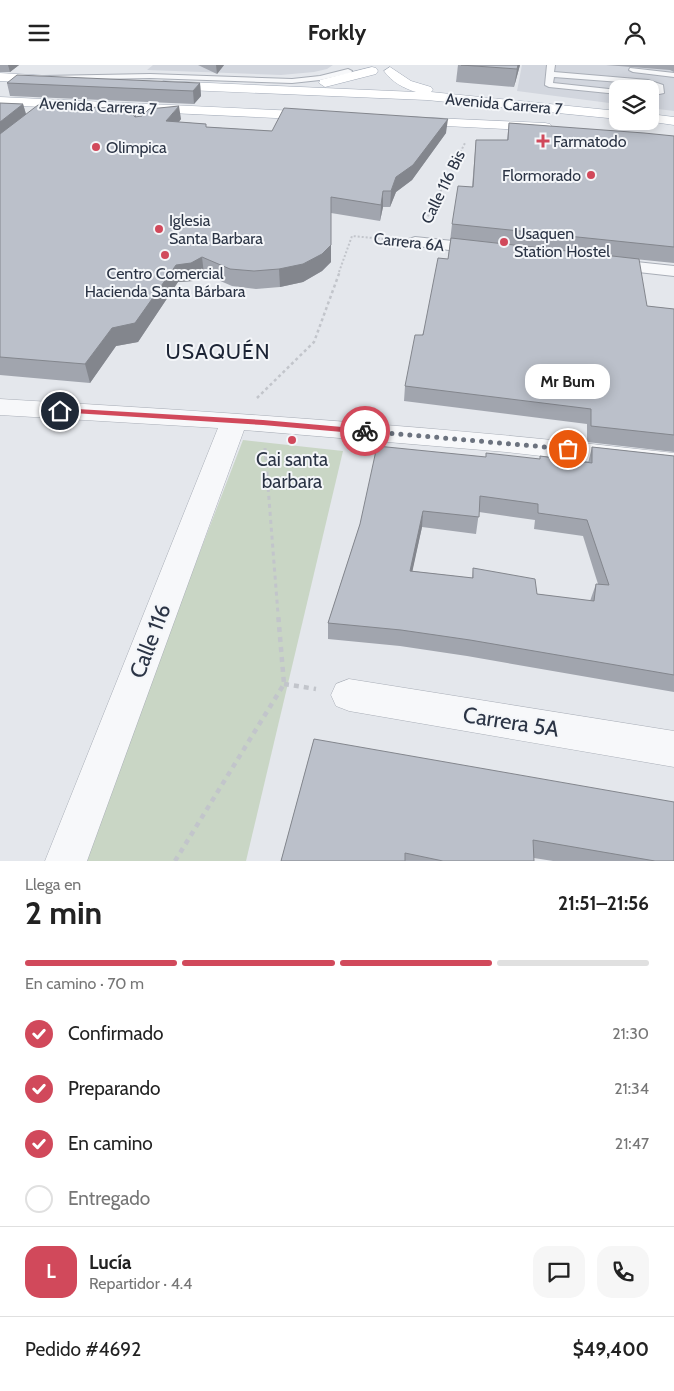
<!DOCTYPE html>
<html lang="es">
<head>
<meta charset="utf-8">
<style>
	body { margin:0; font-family:Cabin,sans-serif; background:#f6f6f6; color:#222; height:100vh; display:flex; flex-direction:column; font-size:19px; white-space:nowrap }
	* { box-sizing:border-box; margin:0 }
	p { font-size:16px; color:#767676 }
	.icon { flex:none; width:28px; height:28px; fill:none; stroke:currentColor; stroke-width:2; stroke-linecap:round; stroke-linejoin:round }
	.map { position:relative; height:796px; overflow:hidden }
	.details { display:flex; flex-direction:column; background:#fff; flex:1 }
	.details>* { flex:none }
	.fabs { position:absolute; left:609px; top:15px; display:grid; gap:10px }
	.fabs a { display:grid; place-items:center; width:50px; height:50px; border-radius:10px; background:#fff; box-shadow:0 2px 12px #0003; font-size:25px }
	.pin { position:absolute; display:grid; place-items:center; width:42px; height:42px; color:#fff; margin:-21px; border:2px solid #fff; border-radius:50%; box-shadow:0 1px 5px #0007 }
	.courier { position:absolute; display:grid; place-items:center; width:50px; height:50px; margin:-25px; border:4px solid #d1495b; border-radius:50%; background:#fff; color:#222; box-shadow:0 1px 6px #0007 }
	.bubble { position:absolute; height:35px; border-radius:15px; background:#fff; box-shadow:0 2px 12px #0003; font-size:16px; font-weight:800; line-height:35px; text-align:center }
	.summary em { font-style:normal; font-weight:800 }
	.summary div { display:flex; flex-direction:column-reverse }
	.summary { display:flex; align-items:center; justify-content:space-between; height:85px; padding:0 25px }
	h1 { font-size:32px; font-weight:800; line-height:38px }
	.bar { display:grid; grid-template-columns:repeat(4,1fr); gap:8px 5px; align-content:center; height:60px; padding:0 25px }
	.bar i { height:6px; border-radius:4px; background:#e0e0e0 }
	.bar .selected { background:#d1495b }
	.bar p { grid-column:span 4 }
	.line { display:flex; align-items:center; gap:12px; padding:0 25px; border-top:1px solid #e0e0e0 }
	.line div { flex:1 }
	.round { display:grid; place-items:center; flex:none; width:52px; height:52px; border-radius:15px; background:#f6f6f6 }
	ol { padding:0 25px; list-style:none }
	li { display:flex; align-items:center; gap:15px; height:55px }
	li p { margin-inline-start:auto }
	li .icon { padding:5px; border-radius:50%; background:#d1495b; color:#fff; stroke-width:4 }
	li:last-child { color:#767676 }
	li i { width:28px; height:28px; border:2px solid #e0e0e0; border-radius:50% }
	header { display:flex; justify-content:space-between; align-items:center; height:65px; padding:0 25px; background:#fff; font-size:22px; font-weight:800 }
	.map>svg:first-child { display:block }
	.built { fill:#d2d6de }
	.green { fill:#c9d6c5 }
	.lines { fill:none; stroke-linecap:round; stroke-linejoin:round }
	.service-casing { stroke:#a9aeb7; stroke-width:2 }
	.pedestrian-casing { stroke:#a9aeb7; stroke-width:2 }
	.minor-casing { stroke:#a9aeb7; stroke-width:1 }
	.primary-casing { stroke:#a3abb8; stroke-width:1 }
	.path-far3 { stroke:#c2c5cb; stroke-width:2; stroke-dasharray:2 2; stroke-linecap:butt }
	.path-far2 { stroke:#c2c5cb; stroke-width:2.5; stroke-dasharray:3 3; stroke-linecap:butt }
	.path-far1 { stroke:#c2c5cb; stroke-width:3; stroke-dasharray:4 4; stroke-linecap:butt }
	.path { stroke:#c2c5cb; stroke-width:4.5; stroke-dasharray:5 5; stroke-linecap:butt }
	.service { fill:#f7f8fa; fill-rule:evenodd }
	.pedestrian { fill:#f7f8fa; fill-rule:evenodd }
	.minor { fill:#f7f8fa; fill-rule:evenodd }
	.primary { fill:#fff; fill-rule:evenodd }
	.wall { fill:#a1a5ae; fill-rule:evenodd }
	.shaded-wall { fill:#83868d }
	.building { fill:#bbc0ca; stroke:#83868d; fill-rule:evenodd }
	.route { fill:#d1495b }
	.done { stroke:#6c737f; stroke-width:5; stroke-dasharray:0 9 }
	.poi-dot { fill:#d1495b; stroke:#f4f6f9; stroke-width:2 }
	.labels { text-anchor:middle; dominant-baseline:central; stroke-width:4; stroke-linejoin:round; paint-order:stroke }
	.far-street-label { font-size:16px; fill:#2b3445; stroke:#f4f6f9 }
	.far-poi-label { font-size:16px; fill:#2b3445; stroke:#f4f6f9; text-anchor:start }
	.poi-label { font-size:19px; fill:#2b3445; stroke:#f4f6f9 }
	.quarter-label { font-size:21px; letter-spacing:1px; fill:#1d2536; stroke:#f4f6f9 }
	.near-street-label { font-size:22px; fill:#2b3445; stroke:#f4f6f9 }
</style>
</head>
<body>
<header><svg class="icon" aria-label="menu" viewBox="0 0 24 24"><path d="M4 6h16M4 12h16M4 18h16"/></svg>Forkly<svg class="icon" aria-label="person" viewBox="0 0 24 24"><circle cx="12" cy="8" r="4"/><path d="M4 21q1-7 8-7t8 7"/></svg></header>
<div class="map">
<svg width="674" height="796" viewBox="0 0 674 796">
	<rect width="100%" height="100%" fill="#e4e7ec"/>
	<!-- built -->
	<g class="built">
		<polygon points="153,0 333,0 327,4 314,7 281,10 147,5"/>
		<polygon points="522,0 674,0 674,46 650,43 650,24 618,24 617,39 517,26"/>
	</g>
	<!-- green -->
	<polygon class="green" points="243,375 343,386 246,796 81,796"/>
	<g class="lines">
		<!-- service casing -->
		<g class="service-casing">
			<g id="service">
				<polygon points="547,0 555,0 554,7 648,15 663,20 664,28 650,31 650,27 656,26 656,23 647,19 554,12 553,18 618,25 618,29 549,22 545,20"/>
				<polygon points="630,3 674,8 674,12 633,7 629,5"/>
				<polygon points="348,4 352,6 351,8 320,15 292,18 150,13 44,15 40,13 44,11 150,9 292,14 320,11"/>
			</g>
		</g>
		<!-- pedestrian casing -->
		<g class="pedestrian-casing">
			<g id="pedestrian">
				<polygon points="415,172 481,179 487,180 489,184 487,188 481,189 409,180 407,177 409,174"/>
				<polygon points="608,194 674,201 674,211 602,203 599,199 602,195"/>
			</g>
		</g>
		<!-- minor casing -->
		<g class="minor-casing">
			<g id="minor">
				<path d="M0 334C225 347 450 362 674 388V406L506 387 244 365 87 796H45L218 363 0 350Z"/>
				<polygon points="349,614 674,666 674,702 349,646 336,641 331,630 336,619"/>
			</g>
		</g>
		<!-- primary casing -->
		<g class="primary-casing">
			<g id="primary">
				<polygon points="372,2 376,3 378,6 376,9 325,22 319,18 320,15"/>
				<path d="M390 2 411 16 431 22 433 25 431 27 618 46V54L427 35 163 24 157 20 163 16 416 27C403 23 392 17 384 6Z"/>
				<polygon points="0,8 50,11 56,15 50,19 0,16"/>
				<polygon points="0,32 318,47 323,48 325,51 323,54 318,55 0,40"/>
				<polygon points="650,49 674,52 674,60 646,56 650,56"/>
				<polygon points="411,52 545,58 550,59 552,62 550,65 545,66 406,59 404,56 406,53"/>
			</g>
		</g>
		<!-- path-far3 -->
		<g class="path-far3">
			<polyline points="426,155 465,78"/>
			<polyline points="339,207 352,171 394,175"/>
		</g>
		<!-- path-far2 -->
		<polyline class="path-far2" points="257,333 314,277 340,206"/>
		<!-- path-far1 -->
		<polyline class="path-far1" points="265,383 278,549"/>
		<!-- path -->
		<g class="path">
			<polyline points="284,619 316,624"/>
			<polyline points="175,796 284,619 278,548"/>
		</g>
		<!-- service -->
		<use href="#service" class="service"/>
		<!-- pedestrian -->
		<use href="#pedestrian" class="pedestrian"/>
		<!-- minor -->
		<use href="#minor" class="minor"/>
		<!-- primary -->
		<use href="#primary" class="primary"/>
	</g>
	<!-- wall -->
	<g class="wall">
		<polygon points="0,0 19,0 10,7 0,7"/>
		<polygon points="198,0 224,0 217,9"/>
		<polygon points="458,0 520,0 514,22 456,17"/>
		<polygon points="606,0 674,0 674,7 670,5"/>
		<polygon points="7,18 200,18 201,31 194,39 10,31"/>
		<polygon points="0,38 23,39 26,49 136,52 181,54 179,57 206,59 206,62 272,66 446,68 412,115 396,127 390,142 383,142 380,156 331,148 331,197 322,206 303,217 280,222 256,224 232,221 204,209 193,216 178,217 138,277 116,281 90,318 0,310"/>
		<polygon points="509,58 674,71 674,198 605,191 647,241 674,244 674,387 587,377 587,359 404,336 405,321 448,194 452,159 472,122 476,75 507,75"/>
		<path d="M592 382 674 391V627L467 591 400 581 328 574V558L360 459 485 392 540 394V391L588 398ZM479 447 535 455 534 464 583 471 598 519H596L590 536 537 529 473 503 472 513 412 506 422 462 476 469Z"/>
		<polygon points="314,674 674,796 553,796 534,793 534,796 281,796"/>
	</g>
	<!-- shaded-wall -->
	<g class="shaded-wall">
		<polygon points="8,0 19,0 10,7"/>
		<polygon points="216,0 224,0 217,9"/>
		<polygon points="518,0 520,0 514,22 517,4"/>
		<polygon points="200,18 201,31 194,39 193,26"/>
		<polygon points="23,39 27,53 0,75 0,57"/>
		<polygon points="179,41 181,54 168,70 166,56"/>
		<polygon points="135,44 137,57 133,50"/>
		<polygon points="448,54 446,68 412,115 396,127 390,142 391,126 396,112"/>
		<polygon points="383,126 383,142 380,156 381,140"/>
		<polygon points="331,132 331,197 322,206 303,217 280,222 279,204"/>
		<polygon points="202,192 204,209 193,216 178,217 138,277 116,281 90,318 85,299 112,263 176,200"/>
		<polygon points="423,446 422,462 409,522 410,506"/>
	</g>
	<!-- building -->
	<g class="building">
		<polygon points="461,0 518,0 517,4"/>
		<polygon points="17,10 200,18 193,26 7,18"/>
		<polygon points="0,38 23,39 0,57"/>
		<polygon points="38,40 135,44 133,50 135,52 142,51 149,44 179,41 166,56 206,59 206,62 272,66 284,43 448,54 413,100 396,112 391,126 383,126 381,140 331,132 331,180 322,189 303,199 279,204 254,206 230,204 202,192 191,198 176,200 135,258 112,263 85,299 0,292 0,69"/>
		<polygon points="509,58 644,68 674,71 674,182 452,159 458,121 473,122 476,75 508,75"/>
		<polygon points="451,173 639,194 647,241 674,244 674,370 591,361 591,344 405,321 415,270 423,270 438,193 448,194"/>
		<path d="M377 381 486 392V388L540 394V391L592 398V382L674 391V610L470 575 401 565 328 558 360 459ZM480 431 538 439V448L587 455 609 520 596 519 594 536 537 529 535 514 473 503V513L410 506 423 446 479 452Z"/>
		<polygon points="314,674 674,737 674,796 655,796 533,775 534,796 443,796 405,788 405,796 281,796"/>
	</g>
	<!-- route -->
	<polygon class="route" points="60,343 263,355 365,364 368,366 365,369 263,360 57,347 57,344"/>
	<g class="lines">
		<!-- done -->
		<polyline class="done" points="365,366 568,384"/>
	</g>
	<!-- markers -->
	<g class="poi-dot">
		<path d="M540.5 68.5h5v5h5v5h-5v5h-5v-5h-5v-5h5z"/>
		<circle cx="96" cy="82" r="5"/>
		<circle cx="591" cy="110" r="5"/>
		<circle cx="159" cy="164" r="5"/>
		<circle cx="504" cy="177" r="5"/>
		<circle cx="165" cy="190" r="5"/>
		<circle cx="292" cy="375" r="5"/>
	</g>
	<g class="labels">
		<!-- far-street labels -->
		<g class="far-street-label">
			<text transform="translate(504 39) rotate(5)">Avenida Carrera 7</text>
			<text transform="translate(98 41) rotate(3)">Avenida Carrera 7</text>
			<text transform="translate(443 122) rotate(-64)">Calle 116 Bis</text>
			<text transform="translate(409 177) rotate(6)">Carrera 6A</text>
		</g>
		<!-- far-poi labels -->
		<g class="far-poi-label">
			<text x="553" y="76">Farmatodo</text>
			<text x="106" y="82">Olimpica</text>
			<text x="581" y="110" text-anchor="end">Flormorado</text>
			<text x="169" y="155">Iglesia<tspan x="169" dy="18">Santa Barbara</tspan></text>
			<text x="514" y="168">Usaquen<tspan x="514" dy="18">Station Hostel</tspan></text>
			<text x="165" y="208" text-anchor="middle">Centro Comercial<tspan x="165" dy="18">Hacienda Santa Bárbara</tspan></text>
		</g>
		<!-- poi labels -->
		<g class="poi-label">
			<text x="292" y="394">Cai santa<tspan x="292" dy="22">barbara</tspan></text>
		</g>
		<!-- quarter labels -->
		<g class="quarter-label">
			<text x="218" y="286">USAQUÉN</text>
		</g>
		<!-- near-street labels -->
		<g class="near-street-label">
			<text transform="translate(150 576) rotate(-69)">Calle 116</text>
			<text transform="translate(511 657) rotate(9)">Carrera 5A</text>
		</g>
	</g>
</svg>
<div class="fabs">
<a><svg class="icon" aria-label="layers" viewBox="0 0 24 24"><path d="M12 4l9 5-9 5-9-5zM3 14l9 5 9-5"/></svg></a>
</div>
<div class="pin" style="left:568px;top:384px;background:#ea580c"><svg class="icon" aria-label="bag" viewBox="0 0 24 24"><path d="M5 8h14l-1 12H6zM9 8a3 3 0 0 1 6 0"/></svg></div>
<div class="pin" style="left:60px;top:346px;background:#1f2937"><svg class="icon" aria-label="home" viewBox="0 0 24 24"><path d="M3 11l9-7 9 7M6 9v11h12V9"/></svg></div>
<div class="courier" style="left:365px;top:366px"><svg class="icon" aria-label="bike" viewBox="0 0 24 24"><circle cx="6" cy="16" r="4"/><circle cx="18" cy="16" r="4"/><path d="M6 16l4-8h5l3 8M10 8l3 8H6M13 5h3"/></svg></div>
<div class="bubble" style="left:525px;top:299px;width:85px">Mr Bum</div>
</div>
<section class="details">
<div class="summary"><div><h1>2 min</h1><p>Llega en</p></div><em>21:51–21:56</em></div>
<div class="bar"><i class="selected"></i><i class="selected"></i><i class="selected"></i><i></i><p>En camino · 70 m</p></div>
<ol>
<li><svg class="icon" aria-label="check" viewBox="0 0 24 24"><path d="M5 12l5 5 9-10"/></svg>Confirmado<p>21:30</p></li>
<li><svg class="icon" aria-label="check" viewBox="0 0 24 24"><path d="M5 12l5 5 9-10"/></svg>Preparando<p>21:34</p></li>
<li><svg class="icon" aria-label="check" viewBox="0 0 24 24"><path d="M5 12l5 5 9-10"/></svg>En camino<p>21:47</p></li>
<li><i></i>Entregado</li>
</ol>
<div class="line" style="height:90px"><b class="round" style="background:#d1495b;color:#fff">L</b><div><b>Lucía</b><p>Repartidor · 4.4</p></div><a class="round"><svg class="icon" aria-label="chat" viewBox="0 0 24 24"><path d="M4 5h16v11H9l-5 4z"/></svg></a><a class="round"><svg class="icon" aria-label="phone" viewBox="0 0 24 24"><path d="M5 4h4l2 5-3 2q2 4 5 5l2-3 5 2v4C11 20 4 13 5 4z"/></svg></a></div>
<div class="line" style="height:65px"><div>Pedido #4692</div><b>$49,400</b></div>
</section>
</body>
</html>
